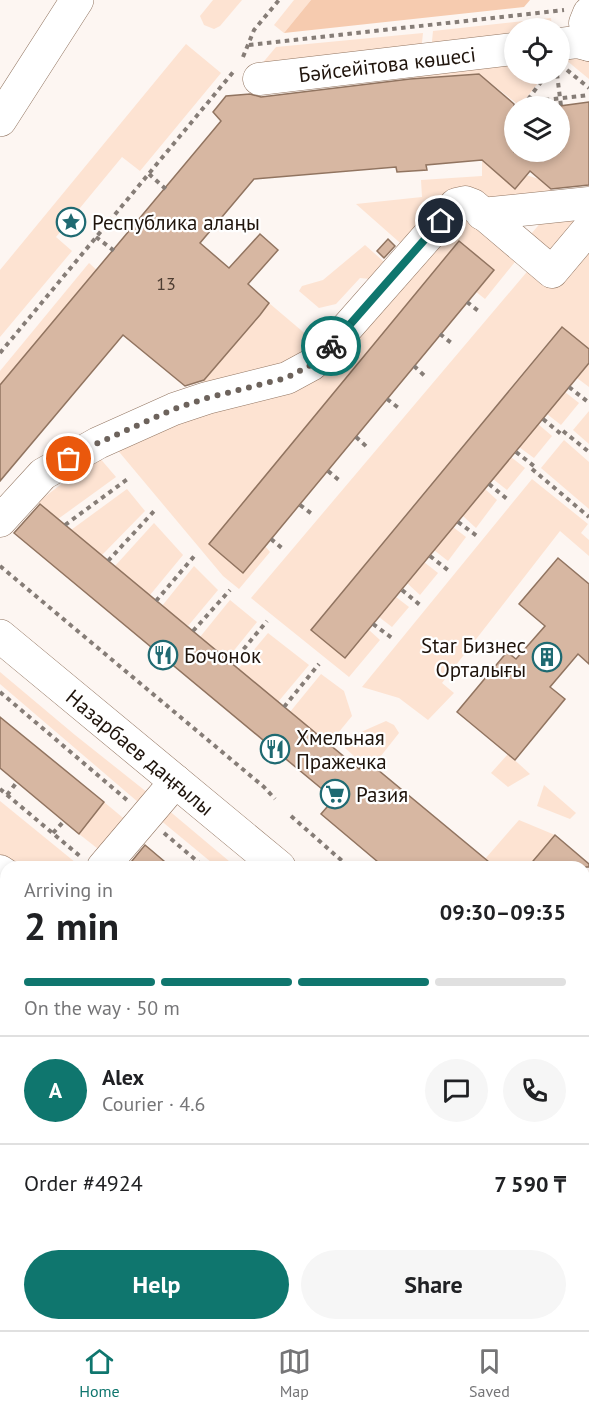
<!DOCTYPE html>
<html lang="en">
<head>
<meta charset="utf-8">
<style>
	body { margin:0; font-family:"PT Sans",sans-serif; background:#f6f6f6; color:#202124; height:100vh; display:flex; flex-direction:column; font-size:22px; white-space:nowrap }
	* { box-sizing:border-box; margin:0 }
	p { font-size:20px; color:#757577 }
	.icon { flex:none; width:33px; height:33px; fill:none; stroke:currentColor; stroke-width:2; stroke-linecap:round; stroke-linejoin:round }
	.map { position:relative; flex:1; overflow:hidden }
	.details { position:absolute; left:0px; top:861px; width:590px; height:470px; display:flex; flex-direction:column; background:#fff; border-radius:18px 18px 0 0; box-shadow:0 3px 9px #0003 }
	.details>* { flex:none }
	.tools { position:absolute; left:504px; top:18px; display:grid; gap:12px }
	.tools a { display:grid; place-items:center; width:66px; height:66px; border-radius:50%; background:#fff; box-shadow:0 3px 9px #0003; font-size:30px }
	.pin { position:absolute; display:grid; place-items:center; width:51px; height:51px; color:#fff; margin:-26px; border:3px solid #fff; border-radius:50%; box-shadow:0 2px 6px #0007 }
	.courier { position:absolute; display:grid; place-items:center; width:60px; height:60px; margin:-30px; border:4px solid #0f766e; border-radius:50%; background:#fff; color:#222; box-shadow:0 2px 8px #0007 }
	.summary em { font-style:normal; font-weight:600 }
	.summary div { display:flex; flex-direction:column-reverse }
	.summary { display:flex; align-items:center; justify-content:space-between; height:102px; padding:0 24px }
	h1 { font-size:39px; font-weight:600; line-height:45px }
	.bar { display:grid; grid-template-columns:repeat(4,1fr); gap:9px 6px; align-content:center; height:72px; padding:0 24px }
	.bar i { height:8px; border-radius:4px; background:#e0e0e0 }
	.bar .current { background:#0f766e }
	.bar p { grid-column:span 4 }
	.line { display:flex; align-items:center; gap:15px; padding:0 24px; border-top:2px solid #e0e0e0 }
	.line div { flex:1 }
	.round { display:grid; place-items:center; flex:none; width:63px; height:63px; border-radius:32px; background:#f6f6f6 }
	.action { display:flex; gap:12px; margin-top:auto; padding:12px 24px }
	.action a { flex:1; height:69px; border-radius:36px; background:#0f766e; color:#fff; font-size:24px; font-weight:600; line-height:69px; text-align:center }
	.action a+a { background:#f6f6f6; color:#202124 }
	.dock { display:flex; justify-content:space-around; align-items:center; height:84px; border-top:2px solid #e0e0e0; background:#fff; font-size:16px; color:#757577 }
	.dock a { display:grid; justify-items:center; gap:3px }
	.dock .current { color:#0f766e }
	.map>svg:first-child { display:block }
	.green { fill:#fde3d2 }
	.water { fill:#f6cbaf }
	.building { fill:#d7b7a2; stroke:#917460; stroke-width:1.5 }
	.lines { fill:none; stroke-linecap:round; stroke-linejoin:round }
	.minor-casing { stroke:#927561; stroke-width:33 }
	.major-casing { stroke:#927561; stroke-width:34 }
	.path { stroke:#867d77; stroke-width:4; stroke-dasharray:4.5 4.5; stroke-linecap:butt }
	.minor { stroke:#fff; stroke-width:32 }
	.major { stroke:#fff; stroke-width:33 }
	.done { stroke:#6d635c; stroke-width:6; stroke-dasharray:0 10.8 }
	.route { stroke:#0f766e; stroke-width:8 }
	.labels { text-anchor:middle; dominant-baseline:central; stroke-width:4.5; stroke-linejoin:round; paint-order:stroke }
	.number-label { font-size:18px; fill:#4d3d32 }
	.street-label { font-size:21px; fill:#1f140c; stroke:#fff }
	.poi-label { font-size:21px; fill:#1f140c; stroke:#fff; text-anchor:start }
</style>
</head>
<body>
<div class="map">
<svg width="589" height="1330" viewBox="0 0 589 1330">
	<rect width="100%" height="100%" fill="#fdf6f2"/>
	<!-- green -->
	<g class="green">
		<polygon points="213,0 242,0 220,26 214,29 204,25 200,16"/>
		<polygon points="294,0 311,0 284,33 274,25"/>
		<polygon points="551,18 552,28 514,28 514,40 431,51 433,31"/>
		<polygon points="423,33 421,52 255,72 276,47"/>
		<polygon points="186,44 221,73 140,171 122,157 56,237 72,251 0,337 0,270"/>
		<polygon points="565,51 589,54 589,79 566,60"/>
		<polygon points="514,58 514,74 545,74 520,106 479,74 414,79 413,68"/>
		<polygon points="482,160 514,188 526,175 539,179 555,193 485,205 407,249 356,204 422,197 421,180 482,176"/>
		<polygon points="587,210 551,263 526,240 548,214"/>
		<polygon points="464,213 519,257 485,299 475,291 459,242 209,544 243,572 265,546 270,552 239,589 223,576 115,447 162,424 294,386"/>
		<polygon points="589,238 589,349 561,327 311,629 345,658 369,630 380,640 349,677 251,598 531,267"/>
		<polygon points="365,245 391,268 380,280 360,278 336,304 319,308 299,291 302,286 323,280"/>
		<polygon points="89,263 100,273 0,393 0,371"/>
		<polygon points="269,303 322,348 311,357 193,393"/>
		<polygon points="589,363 589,387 577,378"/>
		<polygon points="565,392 579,403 561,425 547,414"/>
		<polygon points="589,411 589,444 573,430"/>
		<polygon points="538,424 552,436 534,458 519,447"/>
		<polygon points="564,440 589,462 589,509 541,468"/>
		<polygon points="98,456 116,477 58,519 38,502"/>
		<polygon points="511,457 525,468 507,490 493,479"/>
		<polygon points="532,479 588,524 581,533 589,540 589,556 560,531 442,683 454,693 428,720 399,698 362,687"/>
		<polygon points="127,489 145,511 102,555 71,530"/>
		<polygon points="485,489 497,500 476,528 463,516"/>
		<polygon points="154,523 183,555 150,595 115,566"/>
		<polygon points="453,527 466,537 448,561 434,550"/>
		<polygon points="424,562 438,573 420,595 407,583"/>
		<polygon points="194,566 218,590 188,626 162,606"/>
		<polygon points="396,597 409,607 392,627 379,617"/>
		<polygon points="230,600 257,622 227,659 200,637"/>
		<polygon points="268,633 309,665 278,702 238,669"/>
		<polygon points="0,672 75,735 153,797 145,808 0,684"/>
		<polygon points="321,674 344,691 352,716 329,744 290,712"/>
		<polygon points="386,721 394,725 399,733 373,766 366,760 363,764 345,748 361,732"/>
		<polygon points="508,754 530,774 508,787 491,773"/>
		<polygon points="544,785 576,813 570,819 537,806"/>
		<polygon points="0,801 81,867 13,867 0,857"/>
		<polygon points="104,802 128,822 102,852 79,834"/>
		<polygon points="167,809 236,867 217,867 159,819"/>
		<polygon points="519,820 555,835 528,867 495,867 485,859"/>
		<polygon points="0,884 2,894 6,895 6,918 0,914"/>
		<polygon points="584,1196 589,1201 589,1274 584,1281"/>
		<polygon points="6,1204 6,1324 122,1325 119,1330 0,1330 0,1214"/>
		<polygon points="148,1325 561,1324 562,1326 558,1330 145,1330"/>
	</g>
	<!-- water -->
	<polygon class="water" points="311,0 530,0 524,7 284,33"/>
	<!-- building -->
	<g class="building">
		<polygon points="479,74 514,104 514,152 560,152 560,106 589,102 589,185 551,189 530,171 515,189 482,160 426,165 427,170 397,172 396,167 254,179 200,243 229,268 260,234 278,250 248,284 269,303 260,315 204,380 185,386 123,335 0,481 0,385 221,121 213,112 226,96 250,94 261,97 410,79"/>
		<polygon points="388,239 395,246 384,258 377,251"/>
		<polygon points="459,241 494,270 243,573 209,544"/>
		<polygon points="562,327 589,349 589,363 345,658 311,630"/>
		<polygon points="40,504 359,769 366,760 495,867 384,867 321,814 334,799 14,533"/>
		<polygon points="558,558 589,584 589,664 578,654 550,687 565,699 515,760 457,712 507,652 516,659 545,626 519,604"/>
		<polygon points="0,717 104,802 79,834 0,768"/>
		<polygon points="555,835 589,864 589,867 528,867"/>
		<polygon points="145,845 171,867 127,867"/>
	</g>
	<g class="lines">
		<!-- minor casing -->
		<g class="minor-casing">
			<g id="minor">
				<polyline points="560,44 577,42 589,45"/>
				<polyline points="589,45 585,23 589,13"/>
				<path id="s1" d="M259 79 514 49"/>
				<polyline points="482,214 589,203"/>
				<polyline points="0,521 43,474 98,443 174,409 207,398 287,378 311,365 323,355 456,204 465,202 473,205 552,272 589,228"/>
				<polyline points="103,867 176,781"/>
				<polyline points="0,871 6,875"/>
				<polyline points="584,1319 589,1305"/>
			</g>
		</g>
		<!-- major casing -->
		<g class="major-casing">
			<g id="major">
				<polyline points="0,120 77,0"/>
				<path id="s2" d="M0 636 279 867"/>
				<polyline points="584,1119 589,1123"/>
			</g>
		</g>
		<!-- path -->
		<g class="path">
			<polyline points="249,45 564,10"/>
			<polyline points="243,57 254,30 279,0"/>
			<polyline points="567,70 589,88"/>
			<polyline points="547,74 526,102 589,95"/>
			<polyline points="557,74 561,106"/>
			<polyline points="149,174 169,192"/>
			<polyline points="96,237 117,253"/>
			<polyline points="467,302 481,313"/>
			<polyline points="440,334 454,345"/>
			<polyline points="0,353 234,71"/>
			<polyline points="414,366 427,378"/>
			<polyline points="569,387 588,402"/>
			<polyline points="387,399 400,409"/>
			<polyline points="543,419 561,434"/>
			<polyline points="563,431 589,452"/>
			<polyline points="356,437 368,448"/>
			<polyline points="516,452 534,466"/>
			<polyline points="532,469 589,517"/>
			<polyline points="328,471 340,481"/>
			<polyline points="489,484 507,499"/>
			<polyline points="300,505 312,514"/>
			<polyline points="458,522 477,536"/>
			<polyline points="65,525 129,478"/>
			<polyline points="271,539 283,549"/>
			<polyline points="430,556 449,571"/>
			<polyline points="108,561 156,509"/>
			<polyline points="0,566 264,787 275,799"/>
			<polyline points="402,590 420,605"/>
			<polyline points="156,601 196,554"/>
			<polyline points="373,624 392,638"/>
			<polyline points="193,631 230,590"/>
			<polyline points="232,663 267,621"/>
			<polyline points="0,692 127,800"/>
			<polyline points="284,707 319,664"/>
			<polyline points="0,789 81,857"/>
			<polyline points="7,795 17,782"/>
			<polyline points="291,816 349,867"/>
			<polyline points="53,833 64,821"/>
			<polyline points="164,833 204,867"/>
			<polyline points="584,1062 589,1067"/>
			<polyline points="584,1184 589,1189"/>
		</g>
		<!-- minor -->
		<use href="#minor" class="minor"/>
		<!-- major -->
		<use href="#major" class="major"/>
	</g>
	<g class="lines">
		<!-- done -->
		<polyline class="done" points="69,459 98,443 174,409 207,398 286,378 311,365 331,346"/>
		<!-- route -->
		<polyline class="route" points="331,346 441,221"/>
	</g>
	<!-- icons -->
	<defs>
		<g id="sight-ring" transform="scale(1.5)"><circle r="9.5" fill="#fff" stroke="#1f6a72" stroke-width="1.5"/><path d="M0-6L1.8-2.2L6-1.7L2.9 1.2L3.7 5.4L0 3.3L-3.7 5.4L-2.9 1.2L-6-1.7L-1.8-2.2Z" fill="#1f6a72"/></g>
		<g id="restaurant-ring" transform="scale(1.5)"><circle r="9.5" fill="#fff" stroke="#1f6a72" stroke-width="1.5"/><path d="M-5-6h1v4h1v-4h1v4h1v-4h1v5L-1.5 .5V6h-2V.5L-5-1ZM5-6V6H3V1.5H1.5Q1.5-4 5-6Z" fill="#1f6a72"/></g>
		<g id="building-ring" transform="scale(1.5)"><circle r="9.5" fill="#fff" stroke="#1f6a72" stroke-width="1.5"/><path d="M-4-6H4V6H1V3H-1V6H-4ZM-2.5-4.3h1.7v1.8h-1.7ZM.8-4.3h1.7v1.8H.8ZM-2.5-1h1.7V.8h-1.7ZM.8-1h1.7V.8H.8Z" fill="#1f6a72"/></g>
		<g id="supermarket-ring" transform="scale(1.5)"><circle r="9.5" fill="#fff" stroke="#1f6a72" stroke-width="1.5"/><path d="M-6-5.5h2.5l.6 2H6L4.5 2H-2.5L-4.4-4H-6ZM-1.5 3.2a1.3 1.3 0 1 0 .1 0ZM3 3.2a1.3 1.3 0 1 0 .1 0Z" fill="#1f6a72"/></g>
	</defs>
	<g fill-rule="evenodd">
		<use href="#sight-ring" x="71" y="222"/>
		<use href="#restaurant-ring" x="163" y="655"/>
		<use href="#building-ring" x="547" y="657"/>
		<use href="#restaurant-ring" x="275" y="749"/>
		<use href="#supermarket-ring" x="335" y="794"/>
	</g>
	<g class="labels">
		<!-- number labels -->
		<g class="number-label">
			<text x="166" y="283">13</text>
		</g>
		<!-- street labels -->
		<g class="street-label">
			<text stroke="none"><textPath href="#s1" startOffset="129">Бәйсейітова көшесі</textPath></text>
			<text stroke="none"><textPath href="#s2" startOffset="182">Назарбаев даңғылы</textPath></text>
		</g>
		<!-- poi labels -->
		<g class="poi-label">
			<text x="92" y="222">Республика алаңы</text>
			<text x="526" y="645" text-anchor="end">Star Бизнес<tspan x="526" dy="24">Орталығы</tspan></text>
			<text x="184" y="655">Бочонок</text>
			<text x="296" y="737">Хмельная<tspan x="296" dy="24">Пражечка</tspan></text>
			<text x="356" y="794">Разия</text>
		</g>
	</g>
</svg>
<div class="tools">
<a><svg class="icon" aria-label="locate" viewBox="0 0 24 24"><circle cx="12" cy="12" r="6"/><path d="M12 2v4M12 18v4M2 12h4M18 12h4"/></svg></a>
<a><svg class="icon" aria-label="layers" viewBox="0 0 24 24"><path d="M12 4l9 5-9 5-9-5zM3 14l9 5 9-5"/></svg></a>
</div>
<div class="pin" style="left:69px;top:459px;background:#ea580c"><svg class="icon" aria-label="bag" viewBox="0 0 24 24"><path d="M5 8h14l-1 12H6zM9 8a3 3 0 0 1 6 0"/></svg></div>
<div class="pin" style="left:441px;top:221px;background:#1f2937"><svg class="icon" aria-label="home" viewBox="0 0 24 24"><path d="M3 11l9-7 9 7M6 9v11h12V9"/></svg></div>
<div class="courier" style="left:331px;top:346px"><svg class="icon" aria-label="bike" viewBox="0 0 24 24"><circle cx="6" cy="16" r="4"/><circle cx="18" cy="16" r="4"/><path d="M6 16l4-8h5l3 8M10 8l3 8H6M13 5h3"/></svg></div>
<section class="details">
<div class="summary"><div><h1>2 min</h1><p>Arriving in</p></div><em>09:30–09:35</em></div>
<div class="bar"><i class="current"></i><i class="current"></i><i class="current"></i><i></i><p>On the way · 50 m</p></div>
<div class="line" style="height:108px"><b class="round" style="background:#0f766e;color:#fff">A</b><div><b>Alex</b><p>Courier · 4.6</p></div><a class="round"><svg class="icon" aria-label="chat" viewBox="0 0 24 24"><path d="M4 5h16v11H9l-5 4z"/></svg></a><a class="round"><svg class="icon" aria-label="phone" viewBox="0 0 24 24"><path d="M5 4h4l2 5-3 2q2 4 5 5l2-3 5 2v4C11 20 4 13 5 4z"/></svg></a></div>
<div class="line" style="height:78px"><div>Order #4924</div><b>7 590 ₸</b></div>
<div class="action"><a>Help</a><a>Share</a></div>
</section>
</div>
<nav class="dock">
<a class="current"><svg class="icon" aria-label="home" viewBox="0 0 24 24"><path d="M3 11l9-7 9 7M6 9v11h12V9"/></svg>Home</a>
<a><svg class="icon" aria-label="map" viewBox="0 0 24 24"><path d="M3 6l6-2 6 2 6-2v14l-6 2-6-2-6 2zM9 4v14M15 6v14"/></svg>Map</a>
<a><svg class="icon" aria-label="saved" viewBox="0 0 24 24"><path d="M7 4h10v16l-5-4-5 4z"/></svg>Saved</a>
</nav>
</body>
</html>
